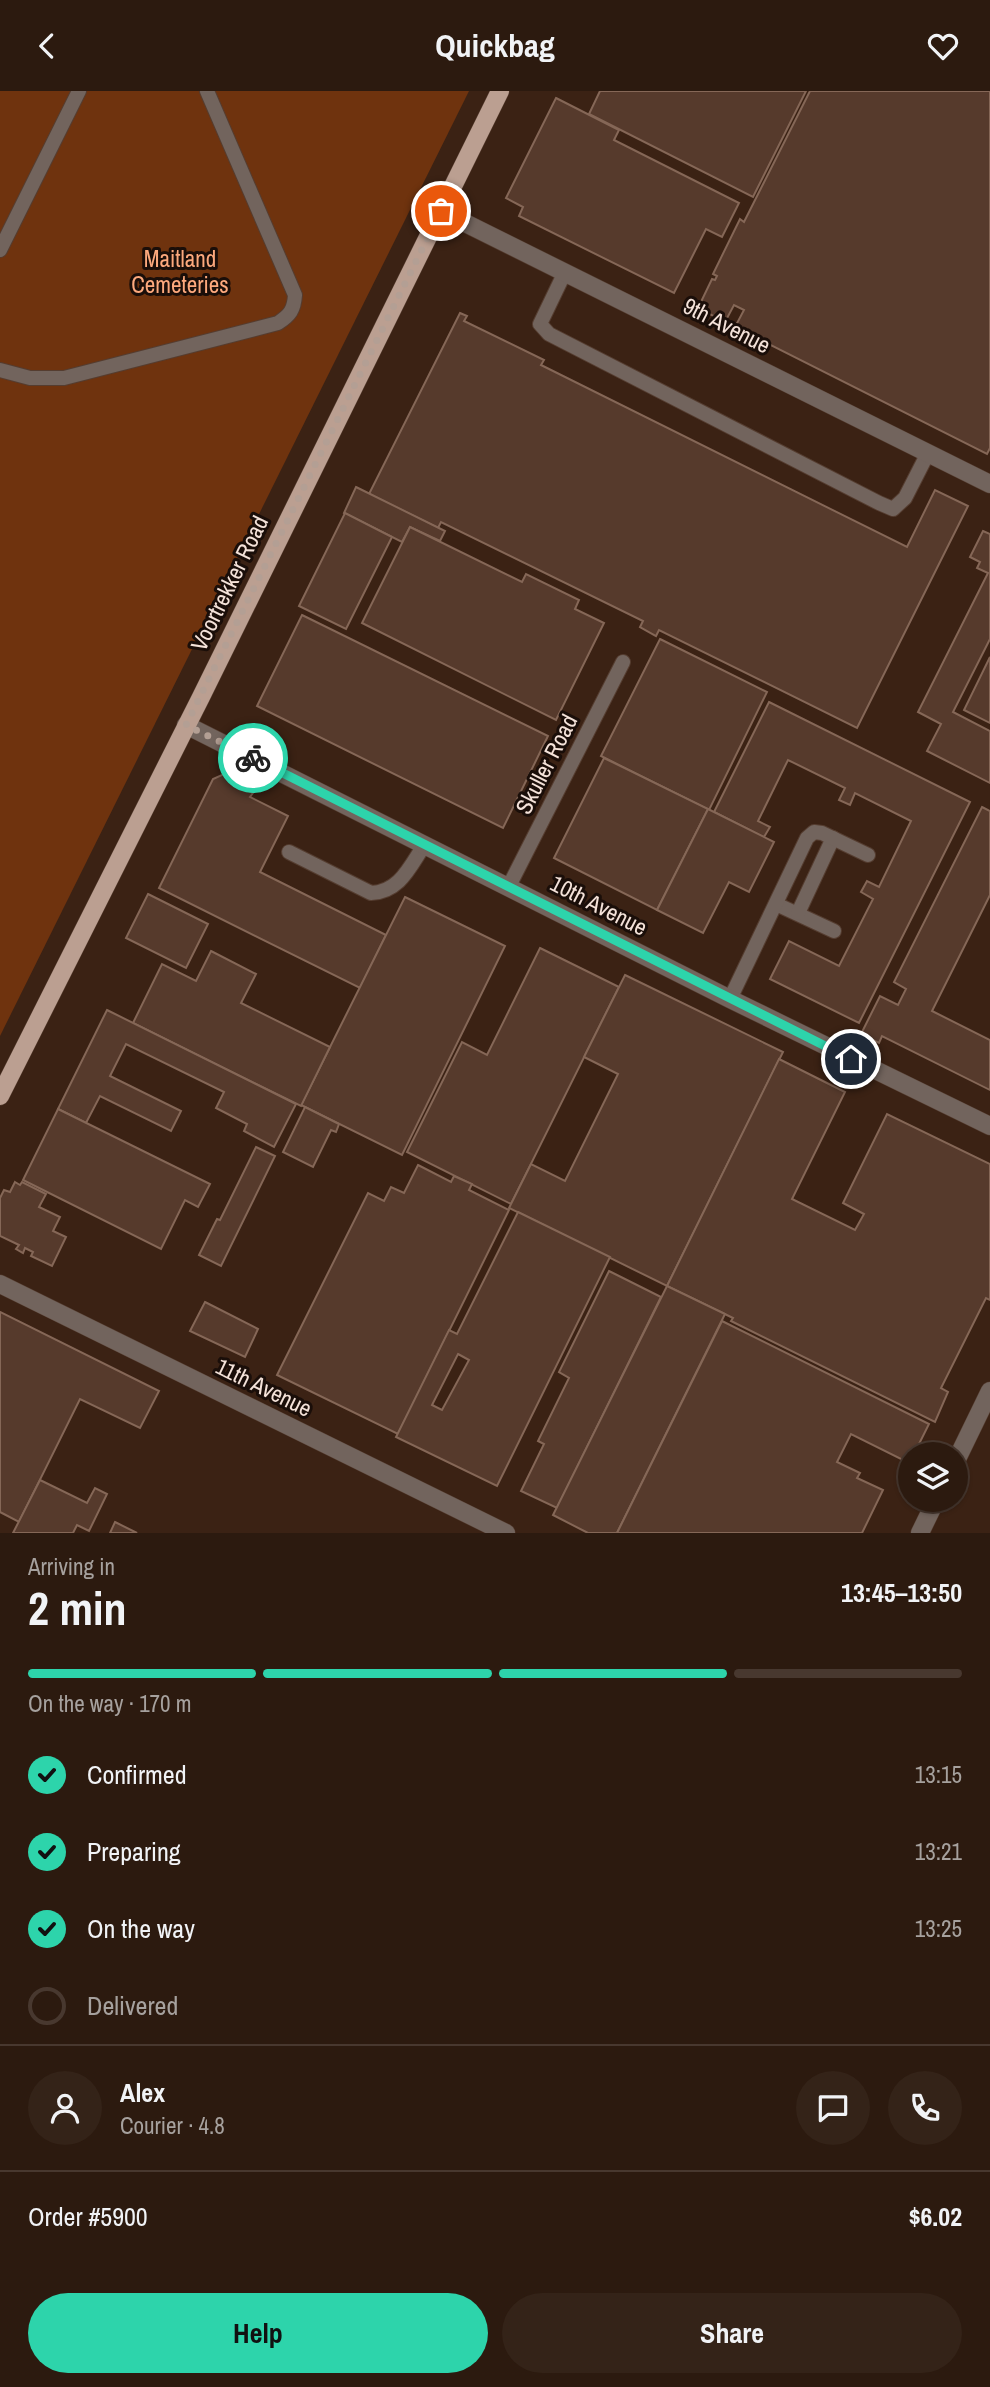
<!DOCTYPE html>
<html lang="en">
<head>
<meta charset="utf-8">
<style>
	body { margin:0; font-family:"Archivo Narrow",sans-serif; background:#342318; color:#f1f3f6; height:100vh; display:flex; flex-direction:column; font-size:26px; white-space:nowrap }
	* { box-sizing:border-box; margin:0 }
	p { font-size:23px; color:#a6a19e }
	.icon { flex:none; width:38px; height:38px; fill:none; stroke:currentColor; stroke-width:2; stroke-linecap:round; stroke-linejoin:round }
	.map { position:relative; height:1442px; overflow:hidden }
	.side { display:flex; flex-direction:column; background:#2c1a0f; flex:1 }
	.side>* { flex:none }
	.fabs { position:absolute; left:898px; top:1351px; display:grid; gap:14px }
	.fabs a { display:grid; place-items:center; width:70px; height:70px; border-radius:50%; background:#2c1a0f; box-shadow:0 2px 5px #0004,0 0 0 2px #48382f; font-size:35px }
	.pin { position:absolute; display:grid; place-items:center; width:60px; height:60px; color:#fff; margin:-30px; border:4px solid #fff; border-radius:50%; box-shadow:0 2px 7px #0007 }
	.courier { position:absolute; display:grid; place-items:center; width:70px; height:70px; margin:-35px; border:5px solid #2dd4ab; border-radius:50%; background:#fff; color:#222; box-shadow:0 2px 9px #0007 }
	.head em { font-style:normal; font-weight:800 }
	.head div { display:flex; flex-direction:column-reverse }
	.head { display:flex; align-items:center; justify-content:space-between; height:119px; padding:0 28px }
	h1 { font-size:46px; font-weight:800; line-height:52px }
	.bar { display:grid; grid-template-columns:repeat(4,1fr); gap:10px 7px; align-content:center; height:84px; padding:0 28px }
	.bar i { height:9px; border-radius:5px; background:#48382f }
	.bar .on { background:#2dd4ab }
	.bar p { grid-column:span 4 }
	.line { display:flex; align-items:center; gap:18px; padding:0 28px; border-top:2px solid #48382f }
	.line div { flex:1 }
	.round { display:grid; place-items:center; flex:none; width:74px; height:74px; border-radius:37px; background:#342318 }
	ol { padding:0 28px; list-style:none }
	li { display:flex; align-items:center; gap:21px; height:77px }
	li p { margin-inline-start:auto }
	li .icon { padding:7px; border-radius:50%; background:#2dd4ab; color:#111; stroke-width:4 }
	li:last-child { color:#a6a19e }
	li i { width:38px; height:38px; border:4px solid #48382f; border-radius:50% }
	.primary-button { display:flex; gap:14px; margin-top:auto; padding:14px 28px }
	.primary-button a { flex:1; height:80px; border-radius:42px; background:#2dd4ab; color:#111; font-size:28px; font-weight:800; line-height:80px; text-align:center }
	.primary-button a+a { background:#342318; color:#f1f3f6 }
	header { display:flex; justify-content:space-between; align-items:center; height:91px; padding:0 28px; background:#2c1a0f; font-size:32px; font-weight:800 }
	.map>svg:first-child { display:block }
	.green { fill:#6f330e }
	.building { fill:#563a2c; stroke:#856757; stroke-width:2; fill-rule:evenodd }
	.lines { fill:none; stroke-linecap:round; stroke-linejoin:round }
	.lane-casing { stroke:#553d30; stroke-width:16 }
	.street-casing { stroke:#553d30; stroke-width:19 }
	.primary-casing { stroke:#553d30; stroke-width:19 }
	.lane { stroke:#72645d; stroke-width:14 }
	.street { stroke:#72645d; stroke-width:18 }
	.primary { stroke:#bb9f91; stroke-width:18 }
	.done { stroke:#b39f94; stroke-width:7; stroke-dasharray:0 12.6 }
	.route { stroke:#2dd4ab; stroke-width:9 }
	.labels { text-anchor:middle; dominant-baseline:central; stroke-width:6; stroke-linejoin:round; paint-order:stroke }
	.park-label { font-size:23px; fill:#fda97d; stroke:#1a0e09 }
	.street-label { font-size:23px; fill:#f4e2d9; stroke:#1a0e09 }
</style>
</head>
<body>
<header><svg class="icon" aria-label="back" viewBox="0 0 24 24"><path d="M15 5l-7 7 7 7"/></svg>Quickbag<svg class="icon" aria-label="heart" viewBox="0 0 24 24"><path d="M12 20l-8-8c-3-5 5-10 8-4 3-6 11-1 8 4z"/></svg></header>
<div class="map">
<svg width="990" height="1442" viewBox="0 0 990 1442">
	<rect width="100%" height="100%" fill="#3b2214"/>
	<!-- green -->
	<polygon class="green" points="0,0 469,0 0,945"/>
	<!-- building -->
	<g class="building">
		<polygon points="600,0 806,0 753,106 589,23"/>
		<polygon points="810,0 990,0 990,357 987,363 735,236 744,219 734,214 725,231 698,217 712,188 715,189 717,185 713,183 740,128 744,131"/>
		<polygon points="556,7 619,39 614,49 739,112 722,146 706,138 674,202 519,125 523,116 506,107"/>
		<polygon points="460,222 467,225 464,230 544,269 541,274 907,456 935,399 968,415 857,637 659,539 656,545 640,536 643,530 441,431 438,437 369,403"/>
		<polygon points="356,396 445,440 440,450 410,436 402,451 344,422"/>
		<polygon points="345,422 392,446 346,538 299,515"/>
		<polygon points="410,436 522,491 526,483 579,509 575,518 604,532 556,629 362,532"/>
		<polygon points="983,440 990,443 990,548 953,621 990,640 990,692 927,660 941,633 918,621 988,482 977,477 980,471 970,466"/>
		<polygon points="302,524 548,645 503,737 257,615"/>
		<polygon points="660,548 767,601 709,719 601,665"/>
		<polygon points="990,566 990,632 964,619"/>
		<polygon points="769,611 970,711 859,932 770,888 789,850 839,875 873,808 861,801 867,790 879,796 911,730 855,702 850,714 839,709 845,697 788,669 758,730 770,736 764,746 714,721"/>
		<polygon points="604,667 708,718 657,819 554,767"/>
		<polygon points="224,683 238,691 236,694 253,702 250,706 288,725 260,781 386,844 360,897 159,797 213,688"/>
		<polygon points="982,716 990,720 990,804 932,920 990,949 990,999 882,945 879,952 861,943 880,905 898,914 906,898 894,891"/>
		<polygon points="708,718 774,751 749,801 729,791 703,842 657,819"/>
		<polygon points="148,803 208,833 186,877 126,847"/>
		<polygon points="405,806 505,855 402,1064 301,1014"/>
		<polygon points="540,857 619,896 511,1113 407,1061 462,951 487,964"/>
		<polygon points="211,860 256,883 241,912 330,956 301,1015 133,932 162,873 196,890"/>
		<polygon points="625,884 783,961 667,1195 509,1117 531,1073 565,1090 618,983 584,966"/>
		<polygon points="107,919 296,1013 274,1056 244,1040 247,1033 216,1017 224,1001 126,953 110,985 181,1020 171,1040 100,1005 86,1032 58,1018"/>
		<polygon points="779,968 845,1001 792,1108 855,1139 864,1123 843,1112 887,1023 990,1073 990,1209 986,1207 941,1297 948,1301 935,1331 731,1230 733,1227 667,1195"/>
		<polygon points="305,1016 339,1033 336,1041 331,1039 313,1076 283,1061"/>
		<polygon points="58,1018 210,1093 198,1116 185,1109 161,1158 23,1089"/>
		<polygon points="256,1056 275,1065 221,1175 199,1164 217,1128 220,1129"/>
		<polygon points="418,1074 451,1091 454,1085 472,1093 469,1099 509,1119 398,1343 277,1284 368,1102 384,1110 391,1096 404,1102"/>
		<polygon points="15,1091 20,1094 22,1091 46,1103 39,1116 60,1126 53,1140 66,1146 52,1175 31,1165 33,1161 25,1157 23,1162 16,1158 19,1154 0,1145 0,1107 4,1099 10,1101"/>
		<path d="M518 1121 610 1166 497 1395 396 1346 449 1239 457 1243ZM458 1263 469 1269 442 1319 432 1314Z"/>
		<polygon points="609,1180 661,1206 557,1417 521,1400 544,1353 538,1350 569,1287 559,1281"/>
		<polygon points="667,1195 725,1223 617,1442 588,1442 553,1424"/>
		<polygon points="205,1211 258,1238 245,1266 190,1240"/>
		<polygon points="0,1221 159,1300 140,1337 80,1308 19,1431 0,1421"/>
		<polygon points="722,1230 929,1333 914,1363 910,1363 909,1372 851,1343 837,1371 860,1382 857,1387 883,1399 862,1442 617,1442"/>
		<polygon points="40,1389 87,1412 95,1397 107,1403 89,1440 77,1434 73,1442 13,1442"/>
		<polygon points="115,1431 137,1442 110,1442"/>
	</g>
	<g class="lines">
		<!-- lane casing -->
		<g class="lane-casing">
			<g id="lane">
				<polyline points="0,159 79,0"/>
				<polyline points="565,181 540,233 549,243 879,412 893,418 905,407 928,362"/>
				<path d="M0 279 30 287H64L278 232C290 224 294 219 295 204L207 0"/>
				<path d="M289 761 371 802C400 801 410 775 425 753"/>
				<polyline points="509,795 623,571"/>
				<polyline points="776,813 834,840"/>
				<polyline points="798,822 833,747"/>
				<polyline points="730,908 807,747 814,741 822,742 868,764"/>
			</g>
		</g>
		<!-- street casing -->
		<g class="street-casing">
			<g id="street">
				<polyline points="441,120 990,393"/>
				<polyline points="186,634 730,908 990,1035"/>
				<polyline points="0,1193 506,1442"/>
				<polyline points="956,1370 990,1300"/>
				<polyline points="920,1442 936,1409"/>
			</g>
		</g>
		<!-- primary casing -->
		<g class="primary-casing">
			<polyline id="primary" points="0,1005 201,606 500,0"/>
		</g>
		<!-- lane -->
		<use href="#lane" class="lane"/>
		<!-- street -->
		<use href="#street" class="street"/>
		<!-- primary -->
		<use href="#primary" class="primary"/>
	</g>
	<g class="lines">
		<!-- done -->
		<polyline class="done" points="253,667 186,634 441,120"/>
		<!-- route -->
		<polyline class="route" points="253,667 851,968"/>
	</g>
	<g class="labels">
		<!-- park labels -->
		<g class="park-label">
			<text x="180" y="167">Maitland<tspan x="180" dy="26">Cemeteries</tspan></text>
		</g>
		<!-- street labels -->
		<g class="street-label">
			<text transform="translate(727 234) rotate(27)">9th Avenue</text>
			<text transform="translate(229 492) rotate(-64)">Voortrekker Road</text>
			<text transform="translate(546 673) rotate(-63)">Skuller Road</text>
			<text transform="translate(599 814) rotate(27)">10th Avenue</text>
			<text transform="translate(264 1296) rotate(26)">11th Avenue</text>
		</g>
	</g>
</svg>
<div class="fabs">
<a><svg class="icon" aria-label="layers" viewBox="0 0 24 24"><path d="M12 4l9 5-9 5-9-5zM3 14l9 5 9-5"/></svg></a>
</div>
<div class="pin" style="left:441px;top:120px;background:#ea580c"><svg class="icon" aria-label="bag" viewBox="0 0 24 24"><path d="M5 8h14l-1 12H6zM9 8a3 3 0 0 1 6 0"/></svg></div>
<div class="pin" style="left:851px;top:968px;background:#1f2937"><svg class="icon" aria-label="home" viewBox="0 0 24 24"><path d="M3 11l9-7 9 7M6 9v11h12V9"/></svg></div>
<div class="courier" style="left:253px;top:667px"><svg class="icon" aria-label="bike" viewBox="0 0 24 24"><circle cx="6" cy="16" r="4"/><circle cx="18" cy="16" r="4"/><path d="M6 16l4-8h5l3 8M10 8l3 8H6M13 5h3"/></svg></div>
</div>
<section class="side">
<div class="head"><div><h1>2 min</h1><p>Arriving in</p></div><em>13:45–13:50</em></div>
<div class="bar"><i class="on"></i><i class="on"></i><i class="on"></i><i></i><p>On the way · 170 m</p></div>
<ol>
<li><svg class="icon" aria-label="check" viewBox="0 0 24 24"><path d="M5 12l5 5 9-10"/></svg>Confirmed<p>13:15</p></li>
<li><svg class="icon" aria-label="check" viewBox="0 0 24 24"><path d="M5 12l5 5 9-10"/></svg>Preparing<p>13:21</p></li>
<li><svg class="icon" aria-label="check" viewBox="0 0 24 24"><path d="M5 12l5 5 9-10"/></svg>On the way<p>13:25</p></li>
<li><i></i>Delivered</li>
</ol>
<div class="line" style="height:126px"><a class="round"><svg class="icon" aria-label="person" viewBox="0 0 24 24"><circle cx="12" cy="8" r="4"/><path d="M4 21q1-7 8-7t8 7"/></svg></a><div><b>Alex</b><p>Courier · 4.8</p></div><a class="round"><svg class="icon" aria-label="chat" viewBox="0 0 24 24"><path d="M4 5h16v11H9l-5 4z"/></svg></a><a class="round"><svg class="icon" aria-label="phone" viewBox="0 0 24 24"><path d="M5 4h4l2 5-3 2q2 4 5 5l2-3 5 2v4C11 20 4 13 5 4z"/></svg></a></div>
<div class="line" style="height:91px"><div>Order #5900</div><b>$6.02</b></div>
<div class="primary-button"><a>Help</a><a>Share</a></div>
</section>
</body>
</html>
